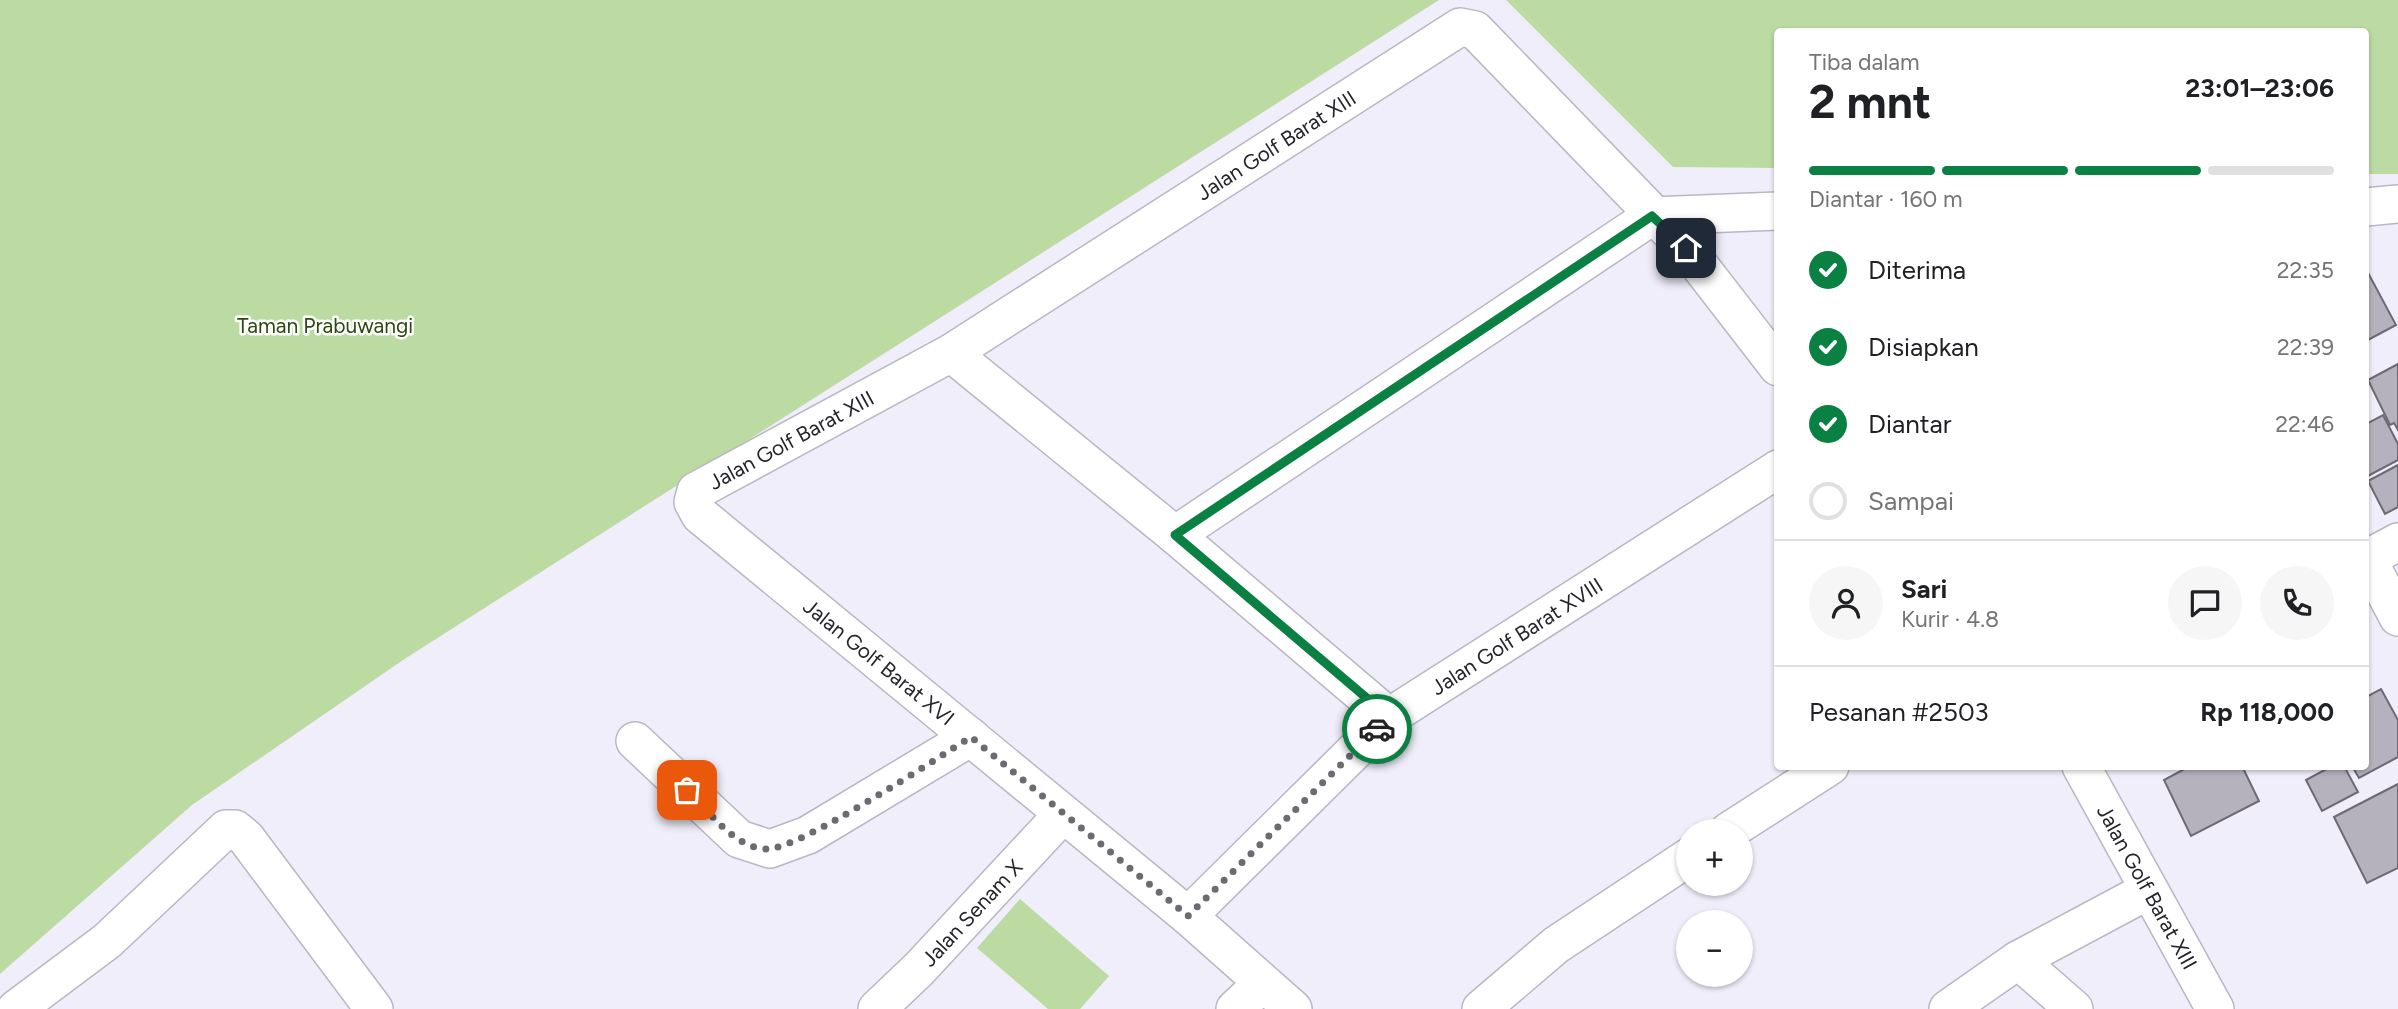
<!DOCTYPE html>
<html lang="id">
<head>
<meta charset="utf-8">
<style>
	body { margin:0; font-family:Figtree,sans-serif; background:#f6f6f6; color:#202124; height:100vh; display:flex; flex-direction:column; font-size:26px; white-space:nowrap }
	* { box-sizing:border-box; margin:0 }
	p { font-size:23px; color:#757577 }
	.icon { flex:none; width:38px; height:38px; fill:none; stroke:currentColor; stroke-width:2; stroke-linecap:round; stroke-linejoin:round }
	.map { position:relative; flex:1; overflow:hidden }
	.drawer { position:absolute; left:1774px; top:28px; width:595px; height:742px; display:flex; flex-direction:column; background:#fff; border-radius:7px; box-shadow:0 2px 5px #0004 }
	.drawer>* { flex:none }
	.buttons { position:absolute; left:1676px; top:819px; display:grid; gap:14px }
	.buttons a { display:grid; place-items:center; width:77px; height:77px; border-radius:50%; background:#fff; box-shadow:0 2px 5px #0004; font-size:35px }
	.pin { position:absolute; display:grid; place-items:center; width:60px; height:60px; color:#fff; margin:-30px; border-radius:14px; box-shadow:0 4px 10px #0006 }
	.courier { position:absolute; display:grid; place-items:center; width:70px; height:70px; margin:-35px; border:5px solid #0b8043; border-radius:50%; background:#fff; color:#222; box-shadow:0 2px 9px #0007 }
	.summary em { font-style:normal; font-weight:700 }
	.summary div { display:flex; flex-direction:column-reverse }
	.summary { display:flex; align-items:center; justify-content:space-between; height:119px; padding:0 35px }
	h1 { font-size:46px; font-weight:700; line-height:52px }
	.bar { display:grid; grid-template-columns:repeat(4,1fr); gap:10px 7px; align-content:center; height:84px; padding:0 35px }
	.bar i { height:9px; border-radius:5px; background:#e0e0e0 }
	.bar .on { background:#0b8043 }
	.bar p { grid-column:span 4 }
	.line { display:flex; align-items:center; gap:18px; padding:0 35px; border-top:2px solid #e0e0e0 }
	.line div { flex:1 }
	.round { display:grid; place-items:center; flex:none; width:74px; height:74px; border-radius:37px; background:#f6f6f6 }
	ol { padding:0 35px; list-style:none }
	li { display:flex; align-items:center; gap:21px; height:77px }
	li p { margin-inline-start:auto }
	li .icon { padding:7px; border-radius:50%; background:#0b8043; color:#fff; stroke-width:4 }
	li:last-child { color:#757577 }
	li i { width:38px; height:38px; border:4px solid #e0e0e0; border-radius:50% }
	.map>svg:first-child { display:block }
	.green { fill:#bbdba3 }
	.building { fill:#b5b2bd; stroke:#6d6a74; stroke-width:2 }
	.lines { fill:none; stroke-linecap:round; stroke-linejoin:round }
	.minor-casing { stroke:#b8b7c3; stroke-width:40 }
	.minor { stroke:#fff; stroke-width:37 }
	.done { stroke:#6c6b72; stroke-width:7; stroke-dasharray:0 12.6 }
	.route { stroke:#0b8043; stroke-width:9 }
	.labels { text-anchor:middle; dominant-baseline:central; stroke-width:5; stroke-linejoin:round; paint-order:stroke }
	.street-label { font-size:21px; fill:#252429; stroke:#fff }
	.park-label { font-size:21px; fill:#2c490e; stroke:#fff }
</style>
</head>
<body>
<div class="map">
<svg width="2398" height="1009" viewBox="0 0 2398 1009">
	<rect width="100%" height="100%" fill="#efeefa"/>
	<!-- green -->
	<g class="green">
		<polygon points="0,0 1439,0 403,660 192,805 0,974"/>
		<polygon points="1506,0 2398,0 2398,174 2366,174 2366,32 1778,32 1778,168 1673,167"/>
		<polygon points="1020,899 1109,976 1080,1009 1048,1009 977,948"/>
	</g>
	<!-- building -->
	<g class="building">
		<polygon points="2366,269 2396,325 2366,341"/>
		<polygon points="2398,364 2398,430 2394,423 2390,425 2368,380"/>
		<polygon points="2383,415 2398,444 2398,460 2366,477 2366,424"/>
		<polygon points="2398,465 2398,507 2385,514 2368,481"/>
		<polygon points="2381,689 2398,720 2398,757 2359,778 2352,766 2366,766 2366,697"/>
		<polygon points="2190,766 2242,766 2259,801 2191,836 2164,780"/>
		<polygon points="2332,766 2344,766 2358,792 2322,811 2306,780"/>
		<polygon points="2398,784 2398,868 2367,883 2334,817"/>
	</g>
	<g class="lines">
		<!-- minor casing -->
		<g class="minor-casing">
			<g id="minor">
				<polyline points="2366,207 2398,204"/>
				<polyline points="951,353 1175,535 1389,717"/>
				<polyline points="1175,535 1652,216 1778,211"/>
				<polyline points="2367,558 2398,617"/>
				<polyline points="2366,559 2398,542"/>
				<polyline points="635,741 739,839 770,849 808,835 971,737"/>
				<path id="s1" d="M2081 766 2215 1009"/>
				<polyline points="1729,831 1830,766"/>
				<path id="s2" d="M1188 916 1389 717 1778 469"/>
				<polyline points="2018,960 2074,1009"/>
				<polyline points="16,1009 107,941 226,829 235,829 246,838 374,1009"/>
				<path id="s3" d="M877 1009 919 969 1063 814"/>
				<polyline points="1235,1009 1263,983"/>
				<path id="s4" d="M1293 1009 1188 916 700 515 693 502 696 491 951 353 1460 27 1475 30 1686 248 1778 367"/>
				<polyline points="1481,1009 1556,945 1689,857"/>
				<polyline points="1948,1009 2018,960 2149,890"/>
			</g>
		</g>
		<!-- minor -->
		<use href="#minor" class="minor"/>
	</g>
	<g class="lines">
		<!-- done -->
		<path class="done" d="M687 790C708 810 736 850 768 849 801 848 936 759 971 737L1188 916 1377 729"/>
		<!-- route -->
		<polyline class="route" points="1377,729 1389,717 1175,535 1652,216 1686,248"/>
	</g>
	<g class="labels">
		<!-- street labels -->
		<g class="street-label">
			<text stroke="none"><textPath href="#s4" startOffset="1474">Jalan Golf Barat XIII</textPath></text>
			<text stroke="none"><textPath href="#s4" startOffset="906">Jalan Golf Barat XIII</textPath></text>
			<text stroke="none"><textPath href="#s2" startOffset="434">Jalan Golf Barat XVIII</textPath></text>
			<text transform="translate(879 662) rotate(39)">Jalan Golf Barat XVI</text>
			<text stroke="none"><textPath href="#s1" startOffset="138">Jalan Golf Barat XIII</textPath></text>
			<text stroke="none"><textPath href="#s3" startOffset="135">Jalan Senam X</textPath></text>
		</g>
		<!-- park labels -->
		<g class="park-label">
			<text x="325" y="325">Taman Prabuwangi</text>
		</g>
	</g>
</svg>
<div class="buttons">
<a>+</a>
<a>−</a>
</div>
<div class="pin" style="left:687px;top:790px;background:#ea580c"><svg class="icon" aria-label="bag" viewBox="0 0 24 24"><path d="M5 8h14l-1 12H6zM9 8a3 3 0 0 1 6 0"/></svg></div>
<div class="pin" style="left:1686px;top:248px;background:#1f2937"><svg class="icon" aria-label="home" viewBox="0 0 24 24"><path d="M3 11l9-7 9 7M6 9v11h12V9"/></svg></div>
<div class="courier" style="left:1377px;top:729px"><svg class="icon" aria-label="car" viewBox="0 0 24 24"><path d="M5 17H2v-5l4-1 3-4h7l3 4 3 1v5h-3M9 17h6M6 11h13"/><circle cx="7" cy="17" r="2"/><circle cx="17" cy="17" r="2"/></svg></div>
<section class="drawer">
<div class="summary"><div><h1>2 mnt</h1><p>Tiba dalam</p></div><em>23:01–23:06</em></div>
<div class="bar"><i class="on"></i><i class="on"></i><i class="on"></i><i></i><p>Diantar · 160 m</p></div>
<ol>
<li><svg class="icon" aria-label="check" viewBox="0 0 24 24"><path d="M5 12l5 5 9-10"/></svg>Diterima<p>22:35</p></li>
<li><svg class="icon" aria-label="check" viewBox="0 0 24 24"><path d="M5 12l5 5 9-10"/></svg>Disiapkan<p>22:39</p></li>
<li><svg class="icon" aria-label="check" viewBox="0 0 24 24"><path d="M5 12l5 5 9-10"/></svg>Diantar<p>22:46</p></li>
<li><i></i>Sampai</li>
</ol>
<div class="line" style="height:126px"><a class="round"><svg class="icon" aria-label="person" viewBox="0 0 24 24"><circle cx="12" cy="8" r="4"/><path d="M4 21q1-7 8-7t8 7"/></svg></a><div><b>Sari</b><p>Kurir · 4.8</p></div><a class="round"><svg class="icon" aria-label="chat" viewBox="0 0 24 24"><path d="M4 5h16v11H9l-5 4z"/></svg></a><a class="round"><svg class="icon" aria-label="phone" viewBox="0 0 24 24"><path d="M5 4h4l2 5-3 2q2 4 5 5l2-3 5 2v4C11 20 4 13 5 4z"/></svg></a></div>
<div class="line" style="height:91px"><div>Pesanan #2503</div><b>Rp 118,000</b></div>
</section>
</div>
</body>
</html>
